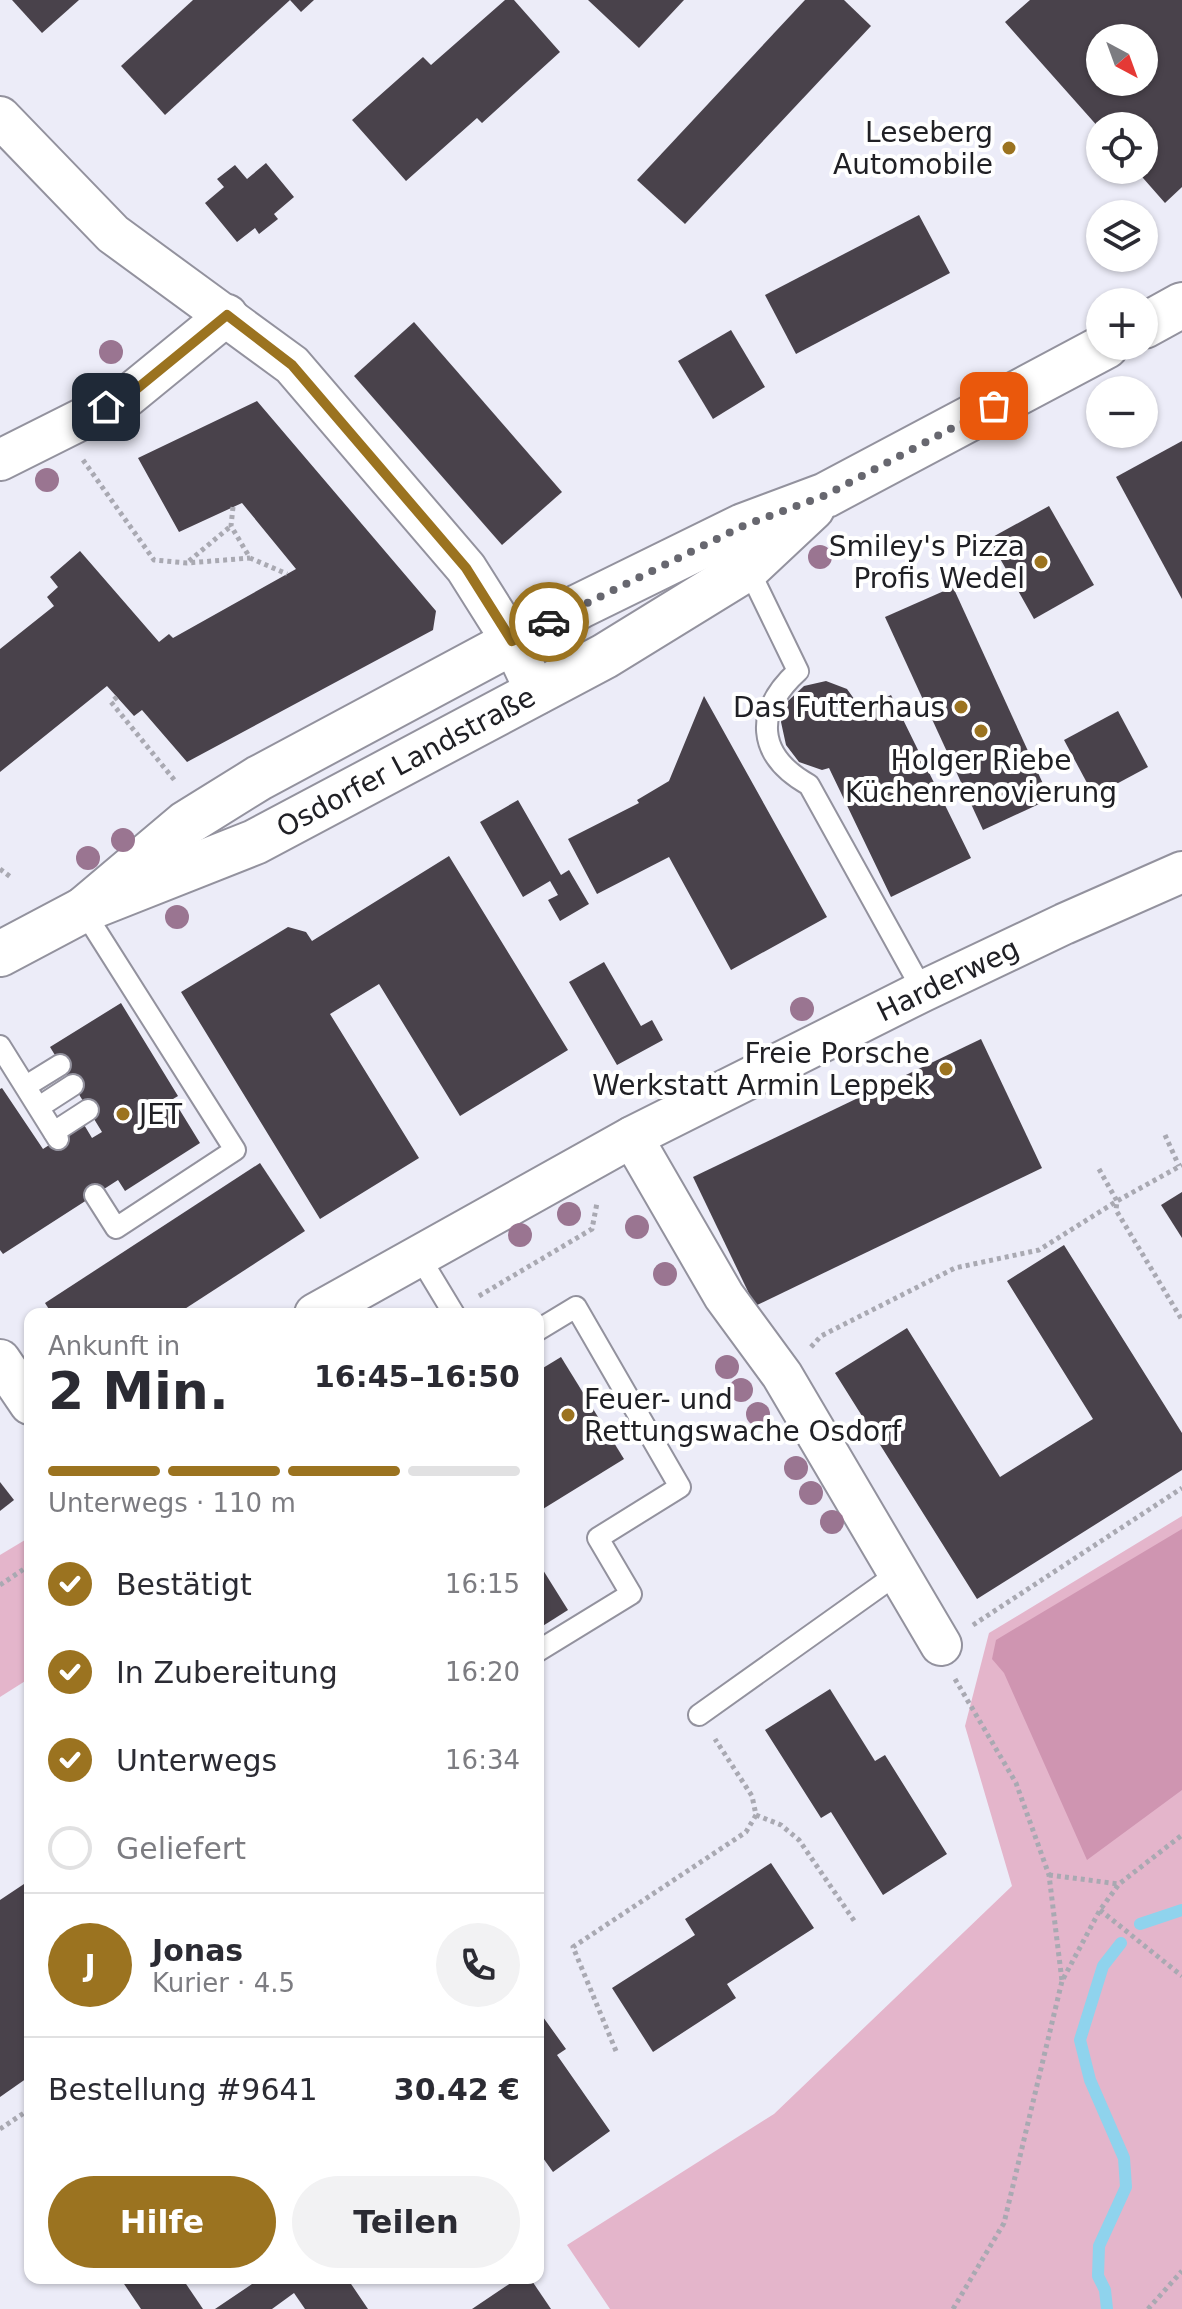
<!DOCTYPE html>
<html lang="de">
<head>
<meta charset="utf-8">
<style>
	body { margin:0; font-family:"DejaVu Sans",sans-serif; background:#f2f2f3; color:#2b2b33; height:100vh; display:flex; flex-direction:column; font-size:30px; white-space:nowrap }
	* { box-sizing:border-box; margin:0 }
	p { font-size:26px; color:#7c7c81 }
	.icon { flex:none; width:44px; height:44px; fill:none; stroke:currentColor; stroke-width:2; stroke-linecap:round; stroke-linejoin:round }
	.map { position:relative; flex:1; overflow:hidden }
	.side { position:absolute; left:24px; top:1308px; width:520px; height:976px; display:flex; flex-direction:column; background:#fff; border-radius:16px; box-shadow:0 2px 6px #0004 }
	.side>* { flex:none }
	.needle { width:52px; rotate:139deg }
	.tools { position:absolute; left:1086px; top:24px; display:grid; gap:16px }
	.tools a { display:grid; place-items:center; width:72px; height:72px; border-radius:50%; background:#fff; box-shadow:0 2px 6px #0004; font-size:40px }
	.pin { position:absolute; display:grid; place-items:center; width:68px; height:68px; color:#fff; margin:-34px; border-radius:16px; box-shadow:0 4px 12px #0006 }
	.courier { position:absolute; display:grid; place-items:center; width:80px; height:80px; margin:-40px; border:6px solid #9b7320; border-radius:50%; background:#fff; color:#222; box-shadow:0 2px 10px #0007 }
	.headline em { font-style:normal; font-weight:700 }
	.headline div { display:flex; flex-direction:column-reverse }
	.headline { display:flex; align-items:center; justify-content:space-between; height:136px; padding:0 24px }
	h1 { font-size:52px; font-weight:700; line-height:60px }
	.bar { display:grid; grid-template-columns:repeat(4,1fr); gap:12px 8px; align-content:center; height:96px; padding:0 24px }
	.bar i { height:10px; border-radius:6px; background:#e1e1e2 }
	.bar .active { background:#9b7320 }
	.bar p { grid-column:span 4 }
	.line { display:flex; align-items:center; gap:20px; padding:0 24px; border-top:2px solid #e1e1e2 }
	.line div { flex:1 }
	.round { display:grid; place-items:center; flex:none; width:84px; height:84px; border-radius:42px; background:#f2f2f3 }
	ol { padding:0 24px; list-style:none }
	li { display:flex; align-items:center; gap:24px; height:88px }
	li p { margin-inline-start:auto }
	li .icon { padding:8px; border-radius:50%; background:#9b7320; color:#fff; stroke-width:4 }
	li:last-child { color:#7c7c81 }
	li i { width:44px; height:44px; border:4px solid #e1e1e2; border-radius:50% }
	.cta { display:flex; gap:16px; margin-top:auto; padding:16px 24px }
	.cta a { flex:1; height:92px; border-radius:48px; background:#9b7320; color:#fff; font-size:32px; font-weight:700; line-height:92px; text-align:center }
	.cta a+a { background:#f2f2f3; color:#2b2b33 }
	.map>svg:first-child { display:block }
	.green { fill:#e4b5cb }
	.forest { fill:#cf95b1 }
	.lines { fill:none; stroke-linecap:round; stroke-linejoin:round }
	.stream { stroke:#8fd3ed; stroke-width:12 }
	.building { fill:#49424b; fill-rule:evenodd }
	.service-casing { stroke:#93929e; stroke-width:24 }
	.minor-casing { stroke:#93929e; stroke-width:44 }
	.primary-casing { stroke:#93929e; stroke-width:48 }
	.path { stroke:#a9a9b2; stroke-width:5; stroke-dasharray:4 4; stroke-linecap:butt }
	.service { stroke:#fff; stroke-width:20 }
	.minor { stroke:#fff; stroke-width:40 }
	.primary { stroke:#fff; stroke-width:44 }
	.tree { fill:#9a7591 }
	.done { stroke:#67676f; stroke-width:8; stroke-dasharray:0 14.4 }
	.route { stroke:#9b7320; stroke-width:10 }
	.poi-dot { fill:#9b7320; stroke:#fff; stroke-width:3 }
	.labels { text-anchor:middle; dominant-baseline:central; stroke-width:8; stroke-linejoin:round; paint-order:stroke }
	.poi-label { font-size:28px; fill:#202025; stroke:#fff; text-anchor:end }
	.street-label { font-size:28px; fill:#202025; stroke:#fff }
</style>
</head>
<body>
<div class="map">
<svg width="1182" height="2309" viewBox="0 0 1182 2309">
	<rect width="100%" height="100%" fill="#ececf8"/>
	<!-- green -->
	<g class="green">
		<polygon points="1182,1516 1182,2309 610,2309 567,2245 774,2114 1012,1886 965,1726 989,1633"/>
		<polygon points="30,1537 30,1678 0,1697 0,1555"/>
	</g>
	<!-- forest -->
	<polygon class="forest" points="1182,1529 1182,1790 1087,1860 1004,1673 992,1659 996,1640"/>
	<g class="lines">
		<!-- stream -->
		<g class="stream">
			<polyline points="1140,1924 1182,1910"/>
			<polyline points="1107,2309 1105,2290 1098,2276 1099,2246 1126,2187 1124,2158 1090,2080 1080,2040 1103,1966 1121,1943"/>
		</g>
	</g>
	<!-- building -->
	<g class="building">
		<polygon points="12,0 79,0 42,33"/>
		<polygon points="193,0 290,0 165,115 121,66"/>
		<polygon points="290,0 314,0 301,12"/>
		<polygon points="505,0 514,0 560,52 482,123 477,118 406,181 352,120 423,57 431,65"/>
		<polygon points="588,0 684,0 639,48"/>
		<polygon points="805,0 844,0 871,26 685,224 637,180"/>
		<path d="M1030 0H1182V187L1165 203 1136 170H1144V126H1100V129L1005 22ZM1100 38H1144V82H1100Z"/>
		<polygon points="266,163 294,197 274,214 278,219 259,234 255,228 237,242 205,203 224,187 217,179 235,165 247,179"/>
		<polygon points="919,215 950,273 796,354 765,295"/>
		<polygon points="414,322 562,492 502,545 354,376"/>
		<polygon points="731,330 765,387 713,419 678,361"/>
		<polygon points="257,401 436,611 433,630 187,762 142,710 134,716 107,686 0,772 0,649 54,606 47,597 58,587 50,577 80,551 159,642 169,634 173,638 296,569 242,503 179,532 138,458"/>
		<polygon points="1182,441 1182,599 1116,477"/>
		<polygon points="1049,506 1094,585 1034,619 989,539"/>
		<polygon points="953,587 1050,799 983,830 885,617"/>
		<polygon points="826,681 847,689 862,710 891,695 971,858 891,897 829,768 822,770 799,762 786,745 781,722 787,702 804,686"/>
		<polygon points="704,696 827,917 731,970 669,857 597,894 568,839 639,803 637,800 669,781"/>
		<polygon points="1118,711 1148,767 1094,796 1064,740"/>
		<polygon points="518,800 561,875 569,870 589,904 560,921 548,900 558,895 550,881 523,897 480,822"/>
		<polygon points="449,856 568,1050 460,1116 379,984 330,1014 419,1158 320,1219 181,992 288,927 306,932 312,941"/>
		<polygon points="604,962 641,1026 652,1020 663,1040 617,1065 569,982"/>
		<polygon points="121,1003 178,1096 173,1099 200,1143 125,1191 118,1180 3,1254 0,1250 0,1089 2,1088 43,1149 83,1123 92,1138 102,1132 50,1047"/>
		<polygon points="981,1039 1042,1168 755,1306 693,1177"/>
		<polygon points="260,1163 305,1231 177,1314 52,1314 45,1303"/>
		<polygon points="1182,1192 1182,1238 1161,1205"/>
		<polygon points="1064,1245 1182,1433 1182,1470 977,1599 835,1373 907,1328 1000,1477 1093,1419 1007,1281"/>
		<polygon points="561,1357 624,1459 538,1512 538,1371"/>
		<polygon points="0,1482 14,1500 0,1511"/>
		<polygon points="538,1562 568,1610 538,1629"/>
		<polygon points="830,1689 875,1761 885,1755 947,1854 883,1895 831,1812 821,1818 765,1730"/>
		<polygon points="771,1863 814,1928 727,1984 736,1998 653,2052 612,1988 695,1935 685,1919"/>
		<polygon points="30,1880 30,2076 0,2097 0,1900"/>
		<polygon points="538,2010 566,2049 557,2055 610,2131 553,2172 538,2151"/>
		<polygon points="120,2278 182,2278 203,2309 141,2309"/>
		<polygon points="261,2278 347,2278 368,2309 305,2309 294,2293 272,2309 215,2309"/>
		<polygon points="518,2278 530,2278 551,2309 472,2309"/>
	</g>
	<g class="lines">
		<!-- service casing -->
		<g class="service-casing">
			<g id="service">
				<path d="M748 568 798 671C754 711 756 755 809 785L923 991"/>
				<polyline points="83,910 235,1150 116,1228 95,1195"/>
				<polyline points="0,1046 58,1139"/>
				<polyline points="26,1086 60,1065"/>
				<polyline points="39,1107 73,1085"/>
				<polyline points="54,1132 88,1110"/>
				<polyline points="419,1256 454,1314"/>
				<polyline points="538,1330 576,1307 680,1487 598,1538 631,1594 538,1651"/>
				<polyline points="699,1715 897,1574"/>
			</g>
		</g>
		<!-- minor casing -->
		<g class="minor-casing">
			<g id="minor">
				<polyline points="0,117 113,234 292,365 466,568 512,641 537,694"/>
				<polyline points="0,460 128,396 227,315"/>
				<polyline points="632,1137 724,1296 782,1375 941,1645"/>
				<polyline points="315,1314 632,1137 923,991 1064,924 1182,872"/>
				<polyline points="0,1360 30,1404"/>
			</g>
		</g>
		<!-- primary casing -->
		<g class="primary-casing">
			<g id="primary">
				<polyline points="1144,326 1182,305"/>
				<polyline points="83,910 185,824 259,778 580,606 743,526 826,495 1106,346"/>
				<polyline points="0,954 83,910 255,842 605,656 748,568 812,508"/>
			</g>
		</g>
		<!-- path -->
		<g class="path">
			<polyline points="83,460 154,560 187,563 250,558"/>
			<polyline points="233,507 231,526 250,558 287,574"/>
			<polyline points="189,561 231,526"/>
			<polyline points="117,697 111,702 176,782"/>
			<polyline points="0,869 12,878"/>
			<polyline points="1165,1135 1179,1166"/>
			<polyline points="1099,1169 1117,1201 1116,1210 1182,1320"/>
			<polyline points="479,1296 592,1229 597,1203"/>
			<polyline points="811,1347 821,1336 955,1268 1039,1250 1117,1201 1182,1165"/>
			<polyline points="0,1585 30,1565"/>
			<polyline points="973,1625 1182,1488"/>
			<polyline points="955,1679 1016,1783 1049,1875 1062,1981 1100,1910 1119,1884 1182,1835"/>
			<polyline points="756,1815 781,1825 799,1840 855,1922"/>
			<polyline points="1049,1875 1119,1884"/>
			<polyline points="1100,1910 1182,1976"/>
			<polyline points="616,2051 573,1947 746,1832 756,1815 752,1796 715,1739"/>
			<polyline points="0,2129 30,2109"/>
			<polyline points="953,2309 1004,2223 1062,1981"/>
			<polyline points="1148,2309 1182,2271"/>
		</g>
		<!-- service -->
		<use href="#service" class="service"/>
		<!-- minor -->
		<use href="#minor" class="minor"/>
		<!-- primary -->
		<use href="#primary" class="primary"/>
	</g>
	<!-- trees -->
	<g class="tree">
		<circle cx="111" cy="352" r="12"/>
		<circle cx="47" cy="480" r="12"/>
		<circle cx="820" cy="557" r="12"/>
		<circle cx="123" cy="840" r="12"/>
		<circle cx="88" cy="858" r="12"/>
		<circle cx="177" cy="917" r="12"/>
		<circle cx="802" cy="1009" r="12"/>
		<circle cx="569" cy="1214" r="12"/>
		<circle cx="637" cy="1227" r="12"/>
		<circle cx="520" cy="1235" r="12"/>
		<circle cx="665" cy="1274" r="12"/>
		<circle cx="727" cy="1367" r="12"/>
		<circle cx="741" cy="1390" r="12"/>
		<circle cx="758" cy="1414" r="12"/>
		<circle cx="796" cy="1468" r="12"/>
		<circle cx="811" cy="1493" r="12"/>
		<circle cx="832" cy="1522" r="12"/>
	</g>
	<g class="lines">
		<!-- done -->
		<polyline class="done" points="549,622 743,526 826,495 994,406"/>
		<!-- route -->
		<polyline class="route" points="106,407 128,396 227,315 292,365 466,568 512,641 549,622"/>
	</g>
	<!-- markers -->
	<g class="poi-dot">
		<circle cx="1009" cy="148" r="8"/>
		<circle cx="1041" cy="562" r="8"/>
		<circle cx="961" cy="707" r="8"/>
		<circle cx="981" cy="731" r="8"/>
		<circle cx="946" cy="1069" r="8"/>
		<circle cx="123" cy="1114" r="8"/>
		<circle cx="568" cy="1415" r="8"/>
	</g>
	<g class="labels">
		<!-- poi labels -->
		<g class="poi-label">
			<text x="993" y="132">Leseberg<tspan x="993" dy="32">Automobile</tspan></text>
			<text x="1025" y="546">Smiley's Pizza<tspan x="1025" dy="32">Profis Wedel</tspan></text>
			<text x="945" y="707">Das Futterhaus</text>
			<text x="981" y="760" text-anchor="middle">Holger Riebe<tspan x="981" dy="32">Küchenrenovierung</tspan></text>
			<text x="930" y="1053">Freie Porsche<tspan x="930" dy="32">Werkstatt Armin Leppek</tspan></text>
			<text x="139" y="1114" text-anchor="start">JET</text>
			<text x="584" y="1399" text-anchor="start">Feuer- und<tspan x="584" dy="32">Rettungswache Osdorf</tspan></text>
		</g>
		<!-- street labels -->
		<g class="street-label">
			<text transform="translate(406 762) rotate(-28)">Osdorfer Landstraße</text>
			<text transform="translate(948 980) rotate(-26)">Harderweg</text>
		</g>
	</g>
</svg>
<div class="tools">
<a><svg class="needle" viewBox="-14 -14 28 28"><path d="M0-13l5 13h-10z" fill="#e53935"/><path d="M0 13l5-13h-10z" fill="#7c7c81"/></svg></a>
<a><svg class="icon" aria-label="locate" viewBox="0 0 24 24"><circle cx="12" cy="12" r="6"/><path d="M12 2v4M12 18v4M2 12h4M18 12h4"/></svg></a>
<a><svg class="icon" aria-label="layers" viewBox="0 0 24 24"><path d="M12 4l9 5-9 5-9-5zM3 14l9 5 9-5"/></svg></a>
<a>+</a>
<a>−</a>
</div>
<div class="pin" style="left:994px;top:406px;background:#ea580c"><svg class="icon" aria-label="bag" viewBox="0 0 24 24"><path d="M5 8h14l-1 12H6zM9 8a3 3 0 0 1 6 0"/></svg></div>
<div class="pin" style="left:106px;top:407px;background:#1f2937"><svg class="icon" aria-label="home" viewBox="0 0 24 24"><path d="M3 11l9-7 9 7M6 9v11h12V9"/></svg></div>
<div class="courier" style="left:549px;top:622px"><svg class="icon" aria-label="car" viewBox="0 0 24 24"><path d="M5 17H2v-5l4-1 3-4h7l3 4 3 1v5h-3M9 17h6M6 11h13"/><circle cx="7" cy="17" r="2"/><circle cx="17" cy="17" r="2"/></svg></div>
<section class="side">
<div class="headline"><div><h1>2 Min.</h1><p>Ankunft in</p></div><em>16:45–16:50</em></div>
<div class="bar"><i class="active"></i><i class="active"></i><i class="active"></i><i></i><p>Unterwegs · 110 m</p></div>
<ol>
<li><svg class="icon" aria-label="check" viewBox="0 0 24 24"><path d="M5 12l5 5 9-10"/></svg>Bestätigt<p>16:15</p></li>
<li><svg class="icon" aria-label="check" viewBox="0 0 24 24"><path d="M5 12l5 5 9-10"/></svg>In Zubereitung<p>16:20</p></li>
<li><svg class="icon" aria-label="check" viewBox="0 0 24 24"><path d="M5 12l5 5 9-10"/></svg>Unterwegs<p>16:34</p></li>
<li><i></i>Geliefert</li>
</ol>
<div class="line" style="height:144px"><b class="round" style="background:#9b7320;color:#fff">J</b><div><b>Jonas</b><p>Kurier · 4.5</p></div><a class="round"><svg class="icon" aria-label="phone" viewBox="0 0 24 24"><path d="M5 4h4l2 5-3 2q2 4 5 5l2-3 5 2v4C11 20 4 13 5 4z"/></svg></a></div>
<div class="line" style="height:104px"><div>Bestellung #9641</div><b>30.42 €</b></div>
<div class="cta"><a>Hilfe</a><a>Teilen</a></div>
</section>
</div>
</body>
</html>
